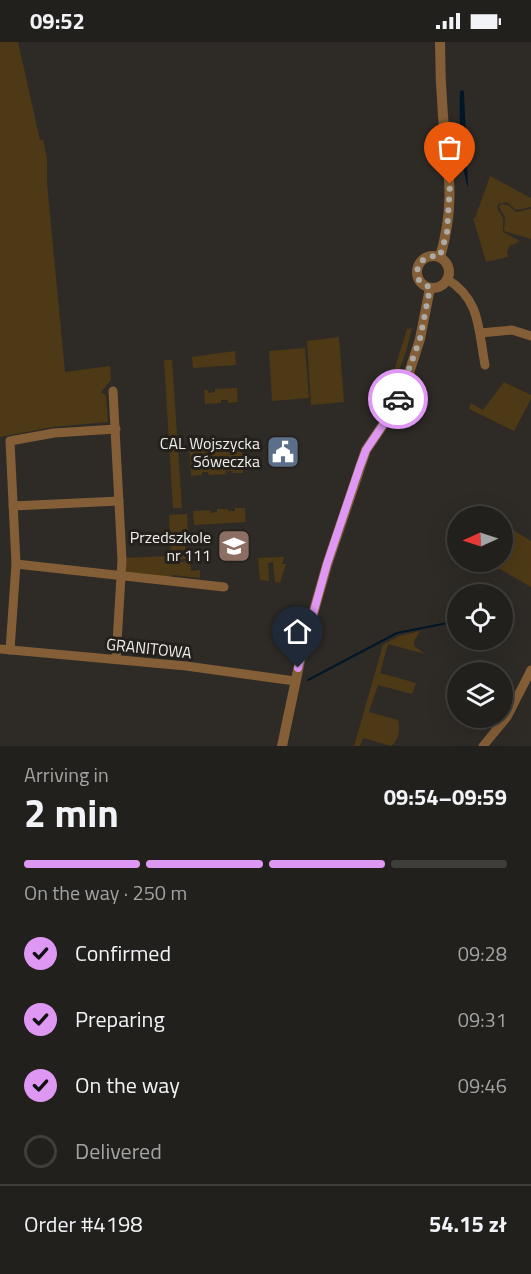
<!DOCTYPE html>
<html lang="en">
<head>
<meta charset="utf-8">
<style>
	body { margin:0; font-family:"Titillium Web",sans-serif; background:#2e2d29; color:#f1f3f6; height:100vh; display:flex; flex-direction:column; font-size:22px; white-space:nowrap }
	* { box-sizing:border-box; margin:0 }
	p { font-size:20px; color:#a2a3a3 }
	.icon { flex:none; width:33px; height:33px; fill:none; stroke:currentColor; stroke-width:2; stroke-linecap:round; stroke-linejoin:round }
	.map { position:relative; height:704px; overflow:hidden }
	.panel { display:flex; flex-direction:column; background:#22201c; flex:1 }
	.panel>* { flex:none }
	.needle { width:39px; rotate:267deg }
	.tools { position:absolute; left:447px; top:464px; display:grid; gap:12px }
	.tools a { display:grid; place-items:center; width:66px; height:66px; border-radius:50%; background:#22201c; box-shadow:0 6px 24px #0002,0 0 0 2px #3f3e3b; font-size:30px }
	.pin { position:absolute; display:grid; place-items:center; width:51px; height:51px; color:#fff; margin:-62px -26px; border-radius:50% 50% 50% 0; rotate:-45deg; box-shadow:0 0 6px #0007 }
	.pin .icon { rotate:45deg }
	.courier { position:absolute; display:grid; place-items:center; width:60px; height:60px; margin:-30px; border:4px solid #de98f3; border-radius:50%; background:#fff; color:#222; box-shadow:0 2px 8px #0007 }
	.headline em { font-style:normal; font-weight:700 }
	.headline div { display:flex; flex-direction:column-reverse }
	.headline { display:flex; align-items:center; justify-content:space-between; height:102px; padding:0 24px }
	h1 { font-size:39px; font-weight:700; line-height:45px }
	.bar { display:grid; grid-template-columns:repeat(4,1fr); gap:9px 6px; align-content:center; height:72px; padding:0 24px }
	.bar i { height:8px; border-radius:4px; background:#3f3e3b }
	.bar .on { background:#de98f3 }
	.bar p { grid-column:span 4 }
	.line { display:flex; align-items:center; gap:15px; padding:0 24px; border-top:2px solid #3f3e3b }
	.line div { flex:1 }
	ol { padding:0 24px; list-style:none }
	li { display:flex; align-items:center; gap:18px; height:66px }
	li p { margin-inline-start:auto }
	li .icon { padding:6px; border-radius:50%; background:#de98f3; color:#111; stroke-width:4 }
	li:last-child { color:#a2a3a3 }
	li i { width:33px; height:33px; border:3px solid #3f3e3b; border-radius:50% }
	.status { display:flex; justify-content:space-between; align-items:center; height:42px; padding:0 30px; background:#22201c; direction:ltr }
	.status svg { height:16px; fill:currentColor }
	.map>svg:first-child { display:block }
	.green { fill:#4d3915 }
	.water { fill:#011626 }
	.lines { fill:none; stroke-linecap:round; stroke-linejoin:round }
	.stream { stroke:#011626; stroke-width:2 }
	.minor { stroke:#845e36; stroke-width:9 }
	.tertiary { stroke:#845e36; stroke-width:10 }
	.done { stroke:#acaaa6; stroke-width:6; stroke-dasharray:0 10.8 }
	.route { stroke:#de98f3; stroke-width:8 }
	.labels { text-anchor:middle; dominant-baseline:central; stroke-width:6; stroke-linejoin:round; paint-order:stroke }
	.poi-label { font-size:16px; fill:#f0eeeb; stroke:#24211d; text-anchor:end }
	.street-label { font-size:16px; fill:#f0eeeb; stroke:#24211d }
</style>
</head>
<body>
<div class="status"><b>09:52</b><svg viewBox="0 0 49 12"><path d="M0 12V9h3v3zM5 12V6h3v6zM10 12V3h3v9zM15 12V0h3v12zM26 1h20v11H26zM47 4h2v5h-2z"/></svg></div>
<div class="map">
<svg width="531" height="704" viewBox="0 0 531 704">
	<rect width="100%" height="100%" fill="#2e2b26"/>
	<!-- green -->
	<g class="green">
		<polygon points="0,0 18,0 40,98 43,98 47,117 47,141 65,330 110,324 111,338 101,350 106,354 108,380 53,385 0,395"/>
		<polygon points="490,134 531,156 531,165 516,168 507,160 498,162 497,166 503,176 503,190 520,199 510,204 507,209 508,215 486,220 473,176 475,176"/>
		<polygon points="501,162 508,163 516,170 531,167 531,197 504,189 505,175 499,165"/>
		<polygon points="412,286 406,310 387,359 385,358 407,287"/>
		<polygon points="339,295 344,360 311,363 307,299"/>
		<polygon points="305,306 309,356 272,359 269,309"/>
		<polygon points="235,309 236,323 193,326 192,315"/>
		<polygon points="164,318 172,318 182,466 173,466"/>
		<polygon points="504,340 531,353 531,357 514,389 469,367 471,361 483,368"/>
		<polygon points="237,346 238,360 228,361 228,358 221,358 221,361 205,362 204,348 208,348 208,351 215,350 215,347"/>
		<polygon points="241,398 243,431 233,431 232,429 226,429 226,432 209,433 208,430 202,430 202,433 191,434 189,402 200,401 200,404 207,403 207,400 223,399 224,402 231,402 231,399"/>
		<polygon points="235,466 245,466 246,480 194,483 193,469 210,468 210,471 217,470 217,467 228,467 228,469 235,469"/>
		<polygon points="187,472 189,502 185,503 186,517 176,518 175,520 190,519 191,529 200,528 200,536 172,533 171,536 126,530 125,516 171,514 169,473"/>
		<polygon points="503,482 531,499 531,545 486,519 502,519"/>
		<polygon points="284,515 282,522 286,522 280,541 275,540 273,520 268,521 269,539 260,538 258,516"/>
		<path d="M420 589 414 599V604L425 612 388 602 380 631 416 641 412 652 378 643 369 670 398 678C401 686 398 700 391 704L363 696 360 704H354L383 603 399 594Z"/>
	</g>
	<!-- water -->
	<path class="water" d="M463 48 464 50 468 146C460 122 459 76 460 49Z"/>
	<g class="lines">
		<!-- stream -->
		<g class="stream">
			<polyline points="502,570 508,569"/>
			<polyline points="308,638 397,591 458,579"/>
		</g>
		<!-- minor -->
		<g class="minor">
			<path d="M447 237C481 258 478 287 485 323"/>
			<polyline points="480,291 512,288 531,294"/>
			<polyline points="113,349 122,518 116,617"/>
			<polyline points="13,464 119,459"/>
			<polyline points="16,522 224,545"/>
			<polyline points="0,607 186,624 295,639"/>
			<polyline points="10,608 16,522 10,399 54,391 116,387"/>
			<polyline points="483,704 507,675 531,628"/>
		</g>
		<!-- tertiary -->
		<g class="tertiary">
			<circle cx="433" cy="230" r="16"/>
			<path d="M440 215C456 161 448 128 443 74 441 49 440 25 440 0"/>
			<polyline points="282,704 301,614 327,523 366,408 393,368 409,331 420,297 430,246"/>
		</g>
	</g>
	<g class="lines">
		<!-- done -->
		<path class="done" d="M398 357 420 297 430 246 419 238C413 222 424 213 440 214L447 190 450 142"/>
		<!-- route -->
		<polyline class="route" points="298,626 327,522 360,424 366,408 393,368 398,357"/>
	</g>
	<!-- icons -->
	<defs>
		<g id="civic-square" transform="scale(1.725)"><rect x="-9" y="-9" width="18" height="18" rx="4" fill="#5c6f8a" stroke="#24211d"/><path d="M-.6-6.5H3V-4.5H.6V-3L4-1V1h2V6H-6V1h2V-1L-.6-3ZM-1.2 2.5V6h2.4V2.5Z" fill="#fff"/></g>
		<g id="school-square" transform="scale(1.725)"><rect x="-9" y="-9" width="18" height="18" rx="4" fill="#8d6e63" stroke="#24211d"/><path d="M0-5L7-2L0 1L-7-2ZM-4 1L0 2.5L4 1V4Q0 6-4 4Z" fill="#fff"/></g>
	</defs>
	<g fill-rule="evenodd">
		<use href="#civic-square" x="283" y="410"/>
		<use href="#school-square" x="234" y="504"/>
	</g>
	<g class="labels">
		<!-- poi labels -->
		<g class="poi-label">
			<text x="260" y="401">CAL Wojszycka<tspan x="260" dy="18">Sóweczka</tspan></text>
			<text x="211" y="495">Przedszkole<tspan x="211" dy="18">nr 111</tspan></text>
		</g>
		<!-- street labels -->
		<g class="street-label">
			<text transform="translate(149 606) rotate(6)">GRANITOWA</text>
		</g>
	</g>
</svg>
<div class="tools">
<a><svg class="needle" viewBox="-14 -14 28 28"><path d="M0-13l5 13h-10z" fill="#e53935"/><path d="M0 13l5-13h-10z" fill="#a2a3a3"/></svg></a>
<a><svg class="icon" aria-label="locate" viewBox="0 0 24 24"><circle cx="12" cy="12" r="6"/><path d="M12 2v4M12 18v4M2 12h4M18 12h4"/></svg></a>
<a><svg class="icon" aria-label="layers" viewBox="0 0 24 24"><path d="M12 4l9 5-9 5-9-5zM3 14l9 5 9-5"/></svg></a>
</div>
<div class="pin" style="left:450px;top:142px;background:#ea580c"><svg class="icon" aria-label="bag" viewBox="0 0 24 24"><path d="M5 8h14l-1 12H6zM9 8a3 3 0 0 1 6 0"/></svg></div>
<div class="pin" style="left:298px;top:626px;background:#1f2937"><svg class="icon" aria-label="home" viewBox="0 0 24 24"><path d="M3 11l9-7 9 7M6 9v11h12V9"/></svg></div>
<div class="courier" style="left:398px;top:357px"><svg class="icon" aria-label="car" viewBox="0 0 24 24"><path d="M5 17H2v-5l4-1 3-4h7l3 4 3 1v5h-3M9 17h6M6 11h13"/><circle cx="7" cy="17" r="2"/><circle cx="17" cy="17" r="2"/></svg></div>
</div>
<section class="panel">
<div class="headline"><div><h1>2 min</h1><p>Arriving in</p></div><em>09:54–09:59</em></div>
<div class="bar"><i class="on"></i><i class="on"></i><i class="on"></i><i></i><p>On the way · 250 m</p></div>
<ol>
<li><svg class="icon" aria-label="check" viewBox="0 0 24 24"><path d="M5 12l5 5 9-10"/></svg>Confirmed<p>09:28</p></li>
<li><svg class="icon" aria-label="check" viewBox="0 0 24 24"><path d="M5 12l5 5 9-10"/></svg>Preparing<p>09:31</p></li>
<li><svg class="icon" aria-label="check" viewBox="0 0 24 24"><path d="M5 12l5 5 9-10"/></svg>On the way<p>09:46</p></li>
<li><i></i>Delivered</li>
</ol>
<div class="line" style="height:78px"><div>Order #4198</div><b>54.15 zł</b></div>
</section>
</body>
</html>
